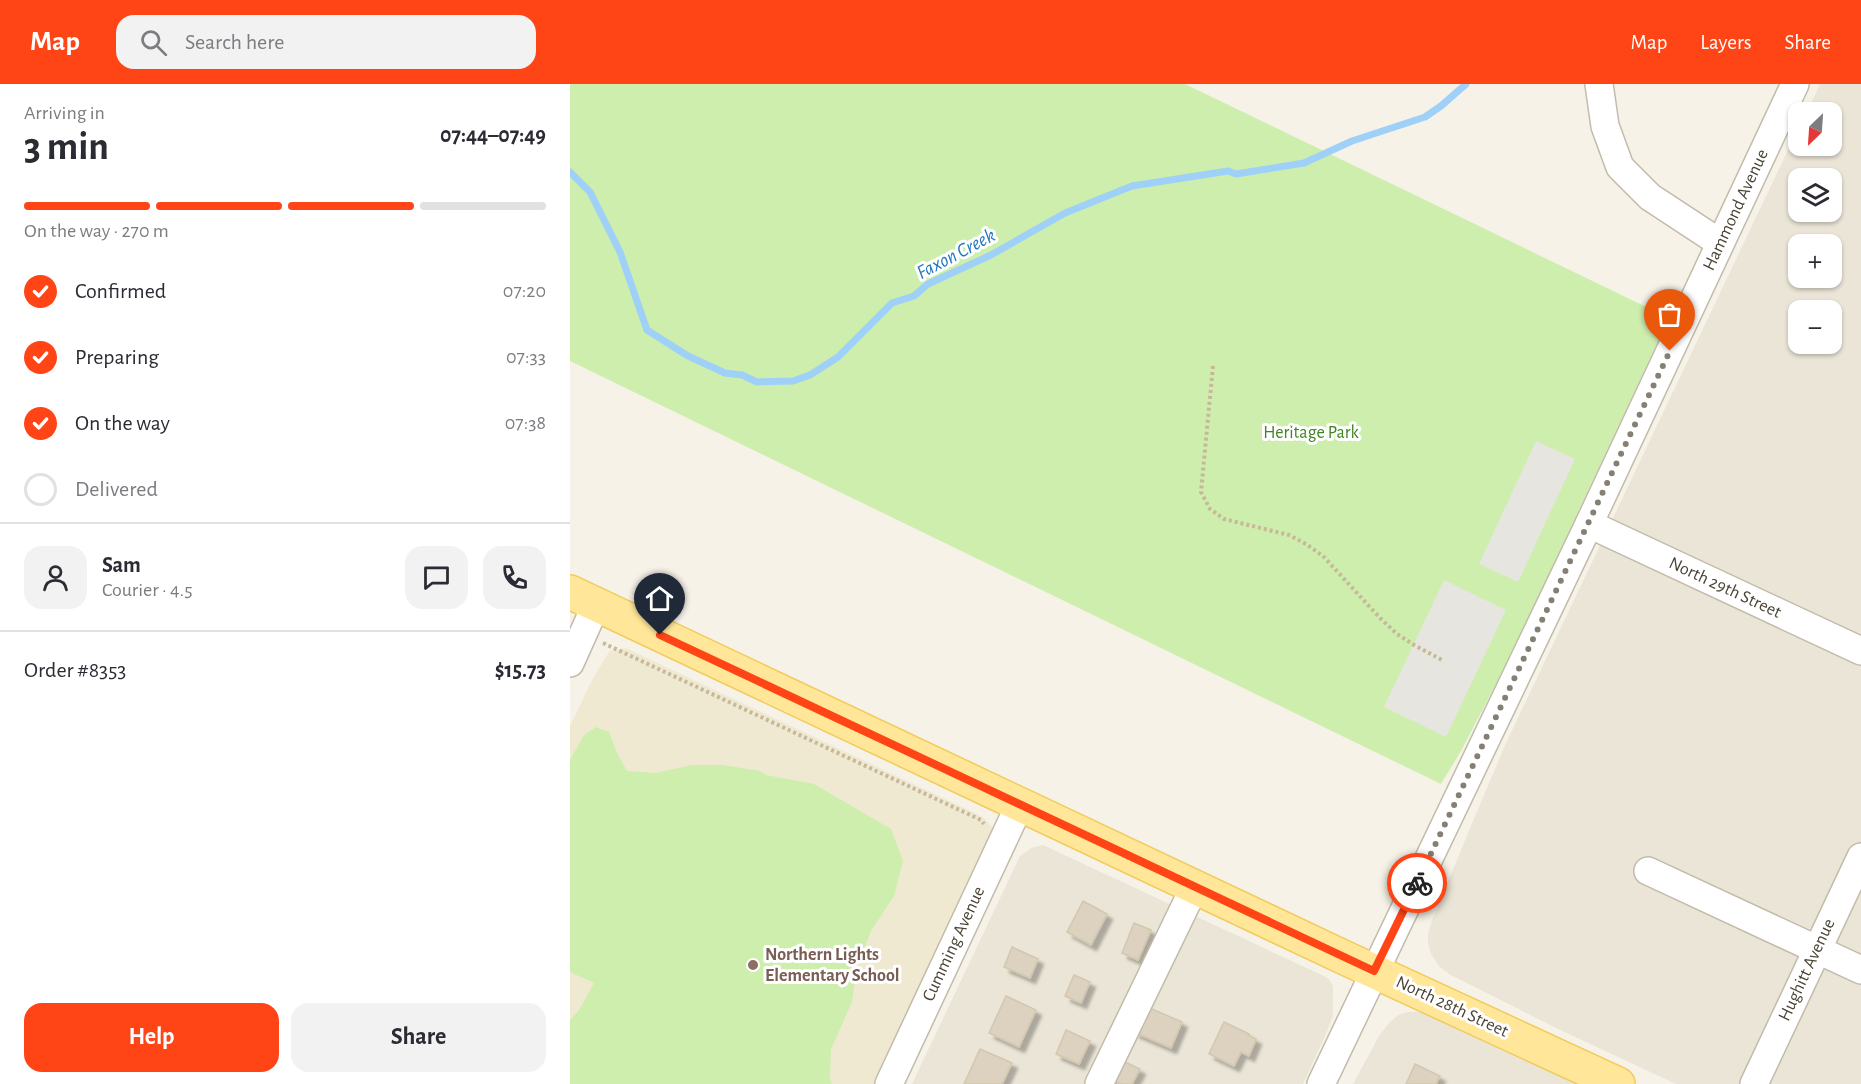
<!DOCTYPE html>
<html lang="en">
<head>
<meta charset="utf-8">
<style>
	body { margin:0; font-family:"Alegreya Sans",sans-serif; background:#f2f2f3; color:#2b2b33; height:100vh; display:flex; flex-direction:column; font-size:22px; white-space:nowrap }
	* { box-sizing:border-box; margin:0 }
	p { font-size:20px; color:#7c7c81 }
	.icon { flex:none; width:33px; height:33px; fill:none; stroke:currentColor; stroke-width:2; stroke-linecap:round; stroke-linejoin:round }
	.map { position:relative; flex:1; overflow:hidden }
	.panel { display:flex; flex-direction:column; background:#fff; width:570px }
	.panel>* { flex:none }
	.needle { width:39px; rotate:205deg }
	.tools { position:absolute; left:1218px; top:18px; display:grid; gap:12px }
	.tools a { display:grid; place-items:center; width:54px; height:54px; border-radius:12px; background:#fff; box-shadow:0 2px 4px #0004; font-size:30px }
	.pin { position:absolute; display:grid; place-items:center; width:51px; height:51px; color:#fff; margin:-62px -26px; border-radius:50% 50% 50% 0; rotate:-45deg; box-shadow:0 0 6px #0007 }
	.pin .icon { rotate:45deg }
	.courier { position:absolute; display:grid; place-items:center; width:60px; height:60px; margin:-30px; border:4px solid #ff4416; border-radius:50%; background:#fff; color:#222; box-shadow:0 2px 8px #0007 }
	.overview em { font-style:normal; font-weight:600 }
	.overview div { display:flex; flex-direction:column-reverse }
	.overview { display:flex; align-items:center; justify-content:space-between; height:102px; padding:0 24px }
	h1 { font-size:39px; font-weight:600; line-height:45px }
	.bar { display:grid; grid-template-columns:repeat(4,1fr); gap:9px 6px; align-content:center; height:72px; padding:0 24px }
	.bar i { height:8px; border-radius:4px; background:#e1e1e2 }
	.bar .on { background:#ff4416 }
	.bar p { grid-column:span 4 }
	.line { display:flex; align-items:center; gap:15px; padding:0 24px; border-top:2px solid #e1e1e2 }
	.line div { flex:1 }
	.round { display:grid; place-items:center; flex:none; width:63px; height:63px; border-radius:18px; background:#f2f2f3 }
	ol { padding:0 24px; list-style:none }
	li { display:flex; align-items:center; gap:18px; height:66px }
	li p { margin-inline-start:auto }
	li .icon { padding:6px; border-radius:50%; background:#ff4416; color:#fff; stroke-width:4 }
	li:last-child { color:#7c7c81 }
	li i { width:33px; height:33px; border:3px solid #e1e1e2; border-radius:50% }
	.primary-button { display:flex; gap:12px; margin-top:auto; padding:12px 24px }
	.primary-button a { flex:1; height:69px; border-radius:18px; background:#ff4416; color:#fff; font-size:24px; font-weight:600; line-height:69px; text-align:center }
	.primary-button a+a { background:#f2f2f3; color:#2b2b33 }
	header { display:flex; align-items:center; gap:36px; box-sizing:border-box; height:84px; padding:0 30px; background:#ff4416; color:#fff }
	header strong { font-size:28px }
	nav { display:flex; gap:33px; margin-inline-start:auto; font-size:21px }
	.search { width:420px; height:54px; background:#f2f2f3; display:flex; align-items:center; gap:15px; box-sizing:border-box; padding:0 21px; border-radius:18px; color:#7c7c81; font-size:22px }
	main { display:flex; flex:1; min-height:0 }
	.map>svg:first-child { display:block }
	.residential { fill:#eae5d6; fill-rule:evenodd }
	.education { fill:#f0e9d1 }
	.green { fill:#ceeead }
	.parking { fill:#e7e5e0 }
	.lines { fill:none; stroke-linecap:round; stroke-linejoin:round }
	.stream { stroke:#9fd0f8; stroke-width:7 }
	.building { fill:#dcd2bf; stroke:#d4c7af; stroke-width:1.5; filter:url(#shadow) }
	.minor-casing { stroke:#c3bbaa; stroke-width:30 }
	.major-casing { stroke:#f1cb5b; stroke-width:36 }
	.path { stroke:#c6b899; stroke-width:4; stroke-dasharray:3 3; stroke-linecap:butt }
	.minor { stroke:#fff; stroke-width:27 }
	.major { stroke:#ffe698; stroke-width:33 }
	.done { stroke:#868074; stroke-width:6; stroke-dasharray:0 10.8 }
	.route { stroke:#ff4416; stroke-width:8 }
	.education-dot { fill:#8d6e63; stroke:#fff; stroke-width:2 }
	.labels { text-anchor:middle; dominant-baseline:central; stroke-width:6; stroke-linejoin:round; paint-order:stroke }
	.street-label { font-size:18px; fill:#4a4336; stroke:#fff }
	.park-label { font-size:18px; fill:#428422; stroke:#fff }
	.education-label { font-size:18px; font-weight:bold; fill:#785e54; stroke:#fff; text-anchor:start }
	.water-label { font-size:20px; font-style:italic; fill:#2278c3; stroke:#fff }
</style>
</head>
<body>
<header>
<strong>Map</strong>
<div class="search"><svg class="icon" aria-label="search" viewBox="0 0 24 24"><circle cx="10" cy="10" r="6"/><path d="M15 15l6 6"/></svg>Search here</div>
<nav><a>Map</a><a>Layers</a><a>Share</a></nav>
</header>
<main>
<section class="panel">
<div class="overview"><div><h1>3 min</h1><p>Arriving in</p></div><em>07:44–07:49</em></div>
<div class="bar"><i class="on"></i><i class="on"></i><i class="on"></i><i></i><p>On the way · 270 m</p></div>
<ol>
<li><svg class="icon" aria-label="check" viewBox="0 0 24 24"><path d="M5 12l5 5 9-10"/></svg>Confirmed<p>07:20</p></li>
<li><svg class="icon" aria-label="check" viewBox="0 0 24 24"><path d="M5 12l5 5 9-10"/></svg>Preparing<p>07:33</p></li>
<li><svg class="icon" aria-label="check" viewBox="0 0 24 24"><path d="M5 12l5 5 9-10"/></svg>On the way<p>07:38</p></li>
<li><i></i>Delivered</li>
</ol>
<div class="line" style="height:108px"><a class="round"><svg class="icon" aria-label="person" viewBox="0 0 24 24"><circle cx="12" cy="8" r="4"/><path d="M4 21q1-7 8-7t8 7"/></svg></a><div><b>Sam</b><p>Courier · 4.5</p></div><a class="round"><svg class="icon" aria-label="chat" viewBox="0 0 24 24"><path d="M4 5h16v11H9l-5 4z"/></svg></a><a class="round"><svg class="icon" aria-label="phone" viewBox="0 0 24 24"><path d="M5 4h4l2 5-3 2q2 4 5 5l2-3 5 2v4C11 20 4 13 5 4z"/></svg></a></div>
<div class="line" style="height:78px"><div>Order #8353</div><b>$15.73</b></div>
<div class="primary-button"><a>Help</a><a>Share</a></div>
</section>
<div class="map">
<svg width="1291" height="1000" viewBox="0 0 1291 1000">
	<defs>
		<filter id="shadow"><feDropShadow dx="5.5" dy="5.5" stdDeviation="1.5" flood-color="#0004"/></filter>
	</defs>
	<rect width="100%" height="100%" fill="#f6f2e8"/>
	<!-- residential -->
	<g class="residential">
		<path d="M1250 0H1291V1000H1106L988 945 879 890 869 882 861 870 858 859V850L862 836 911 718 936 659 1228 45V62H1262V28H1237ZM1228 94H1262V128H1228ZM1228 160H1262V194H1228ZM1228 226H1262V260H1228Z"/>
		<polygon points="473,761 758,894 763,902 763,932 756,950 733,1000 342,1000 450,772 461,764"/>
		<polygon points="838,928 849,928 882,938 1017,1000 783,1000 809,952 818,940 828,931"/>
	</g>
	<!-- education -->
	<polygon class="education" points="56,564 407,730 415,735 423,744 424,752 309,1000 0,1000 0,642 22,596 35,574 40,567"/>
	<!-- green -->
	<g class="green">
		<polygon points="0,0 615,0 1099,234 939,575 891,667 871,700 0,277"/>
		<polygon points="26,643 39,648 47,669 57,687 86,689 121,681 153,681 190,687 196,691 244,700 321,745 333,777 324,812 301,847 287,882 282,918 261,965 260,994 262,1000 0,1000 0,936 9,926 24,899 0,888 0,676 14,651"/>
	</g>
	<!-- parking -->
	<g class="parking">
		<polygon points="966,357 1005,375 948,498 909,480"/>
		<polygon points="874,496 936,526 876,653 814,623"/>
	</g>
	<g class="lines">
		<!-- stream -->
		<polyline class="stream" points="0,88 20,108 50,168 77,246 118,272 155,289 172,291 187,298 223,297 240,291 268,273 322,219 344,212 358,200 421,171 495,129 562,102 658,87 666,90 734,79 782,57 855,33 871,22 896,0"/>
	</g>
	<!-- building -->
	<g class="building">
		<polygon points="513,817 537,830 521,861 497,848"/>
		<polygon points="564,839 581,846 568,876 552,869"/>
		<polygon points="442,863 468,875 460,894 434,883"/>
		<polygon points="504,891 520,898 511,919 495,912"/>
		<polygon points="436,912 466,926 449,963 419,949"/>
		<polygon points="575,922 612,938 601,964 564,948"/>
		<polygon points="654,938 679,950 678,951 686,955 679,972 671,968 664,982 639,970"/>
		<polygon points="496,946 520,957 509,980 486,970"/>
		<polygon points="410,965 442,979 432,1000 394,1000"/>
		<polygon points="549,975 570,985 562,1000 551,1000 540,995"/>
		<polygon points="845,980 870,992 866,1000 836,1000"/>
	</g>
	<g class="lines">
		<!-- minor casing -->
		<g class="minor-casing">
			<g id="minor">
				<polyline points="1029,0 1035,42 1050,83 1080,113 1150,159"/>
				<polyline points="1019,440 1291,567"/>
				<polyline points="0,579 26,521"/>
				<polyline points="1078,787 1291,886"/>
				<polyline points="319,1000 450,720"/>
				<polyline points="529,1000 625,802"/>
				<polyline points="751,1000 1019,440 1225,0"/>
				<polyline points="1184,1000 1291,773"/>
			</g>
		</g>
		<!-- major casing -->
		<g class="major-casing">
			<polyline id="major" points="0,508 773,873 1048,1000"/>
		</g>
		<!-- path -->
		<g class="path">
			<polyline points="643,282 631,408 640,425 654,435 719,451 736,460 753,472 810,534 827,550 844,561 874,577"/>
			<polyline points="33,559 411,736 414,740"/>
		</g>
		<!-- minor -->
		<use href="#minor" class="minor"/>
		<!-- major -->
		<use href="#major" class="major"/>
	</g>
	<g class="lines">
		<!-- done -->
		<polyline class="done" points="847,799 1100,267"/>
		<!-- route -->
		<polyline class="route" points="90,551 804,887 847,799"/>
	</g>
	<!-- markers -->
	<circle class="education-dot" cx="183" cy="881" r="6"/>
	<g class="labels">
		<!-- street labels -->
		<g class="street-label">
			<text transform="translate(1166 126) rotate(-65)">Hammond Avenue</text>
			<text transform="translate(1155 504) rotate(25)">North 29th Street</text>
			<text transform="translate(384 860) rotate(-65)">Cumming Avenue</text>
			<text transform="translate(1237 886) rotate(-65)">Hughitt Avenue</text>
			<text transform="translate(882 923) rotate(25)">North 28th Street</text>
		</g>
		<!-- park labels -->
		<g class="park-label">
			<text x="741" y="349">Heritage Park</text>
		</g>
		<!-- education labels -->
		<g class="education-label">
			<text x="195" y="871">Northern Lights<tspan x="195" dy="21">Elementary School</tspan></text>
		</g>
		<!-- water labels -->
		<g class="water-label">
			<text transform="translate(386 170) rotate(-28)">Faxon Creek</text>
		</g>
	</g>
</svg>
<div class="tools">
<a><svg class="needle" viewBox="-14 -14 28 28"><path d="M0-13l5 13h-10z" fill="#e53935"/><path d="M0 13l5-13h-10z" fill="#7c7c81"/></svg></a>
<a><svg class="icon" aria-label="layers" viewBox="0 0 24 24"><path d="M12 4l9 5-9 5-9-5zM3 14l9 5 9-5"/></svg></a>
<a>+</a>
<a>−</a>
</div>
<div class="pin" style="left:1100px;top:267px;background:#ea580c"><svg class="icon" aria-label="bag" viewBox="0 0 24 24"><path d="M5 8h14l-1 12H6zM9 8a3 3 0 0 1 6 0"/></svg></div>
<div class="pin" style="left:90px;top:551px;background:#1f2937"><svg class="icon" aria-label="home" viewBox="0 0 24 24"><path d="M3 11l9-7 9 7M6 9v11h12V9"/></svg></div>
<div class="courier" style="left:847px;top:799px"><svg class="icon" aria-label="bike" viewBox="0 0 24 24"><circle cx="6" cy="16" r="4"/><circle cx="18" cy="16" r="4"/><path d="M6 16l4-8h5l3 8M10 8l3 8H6M13 5h3"/></svg></div>
</div>
</main>
</body>
</html>
